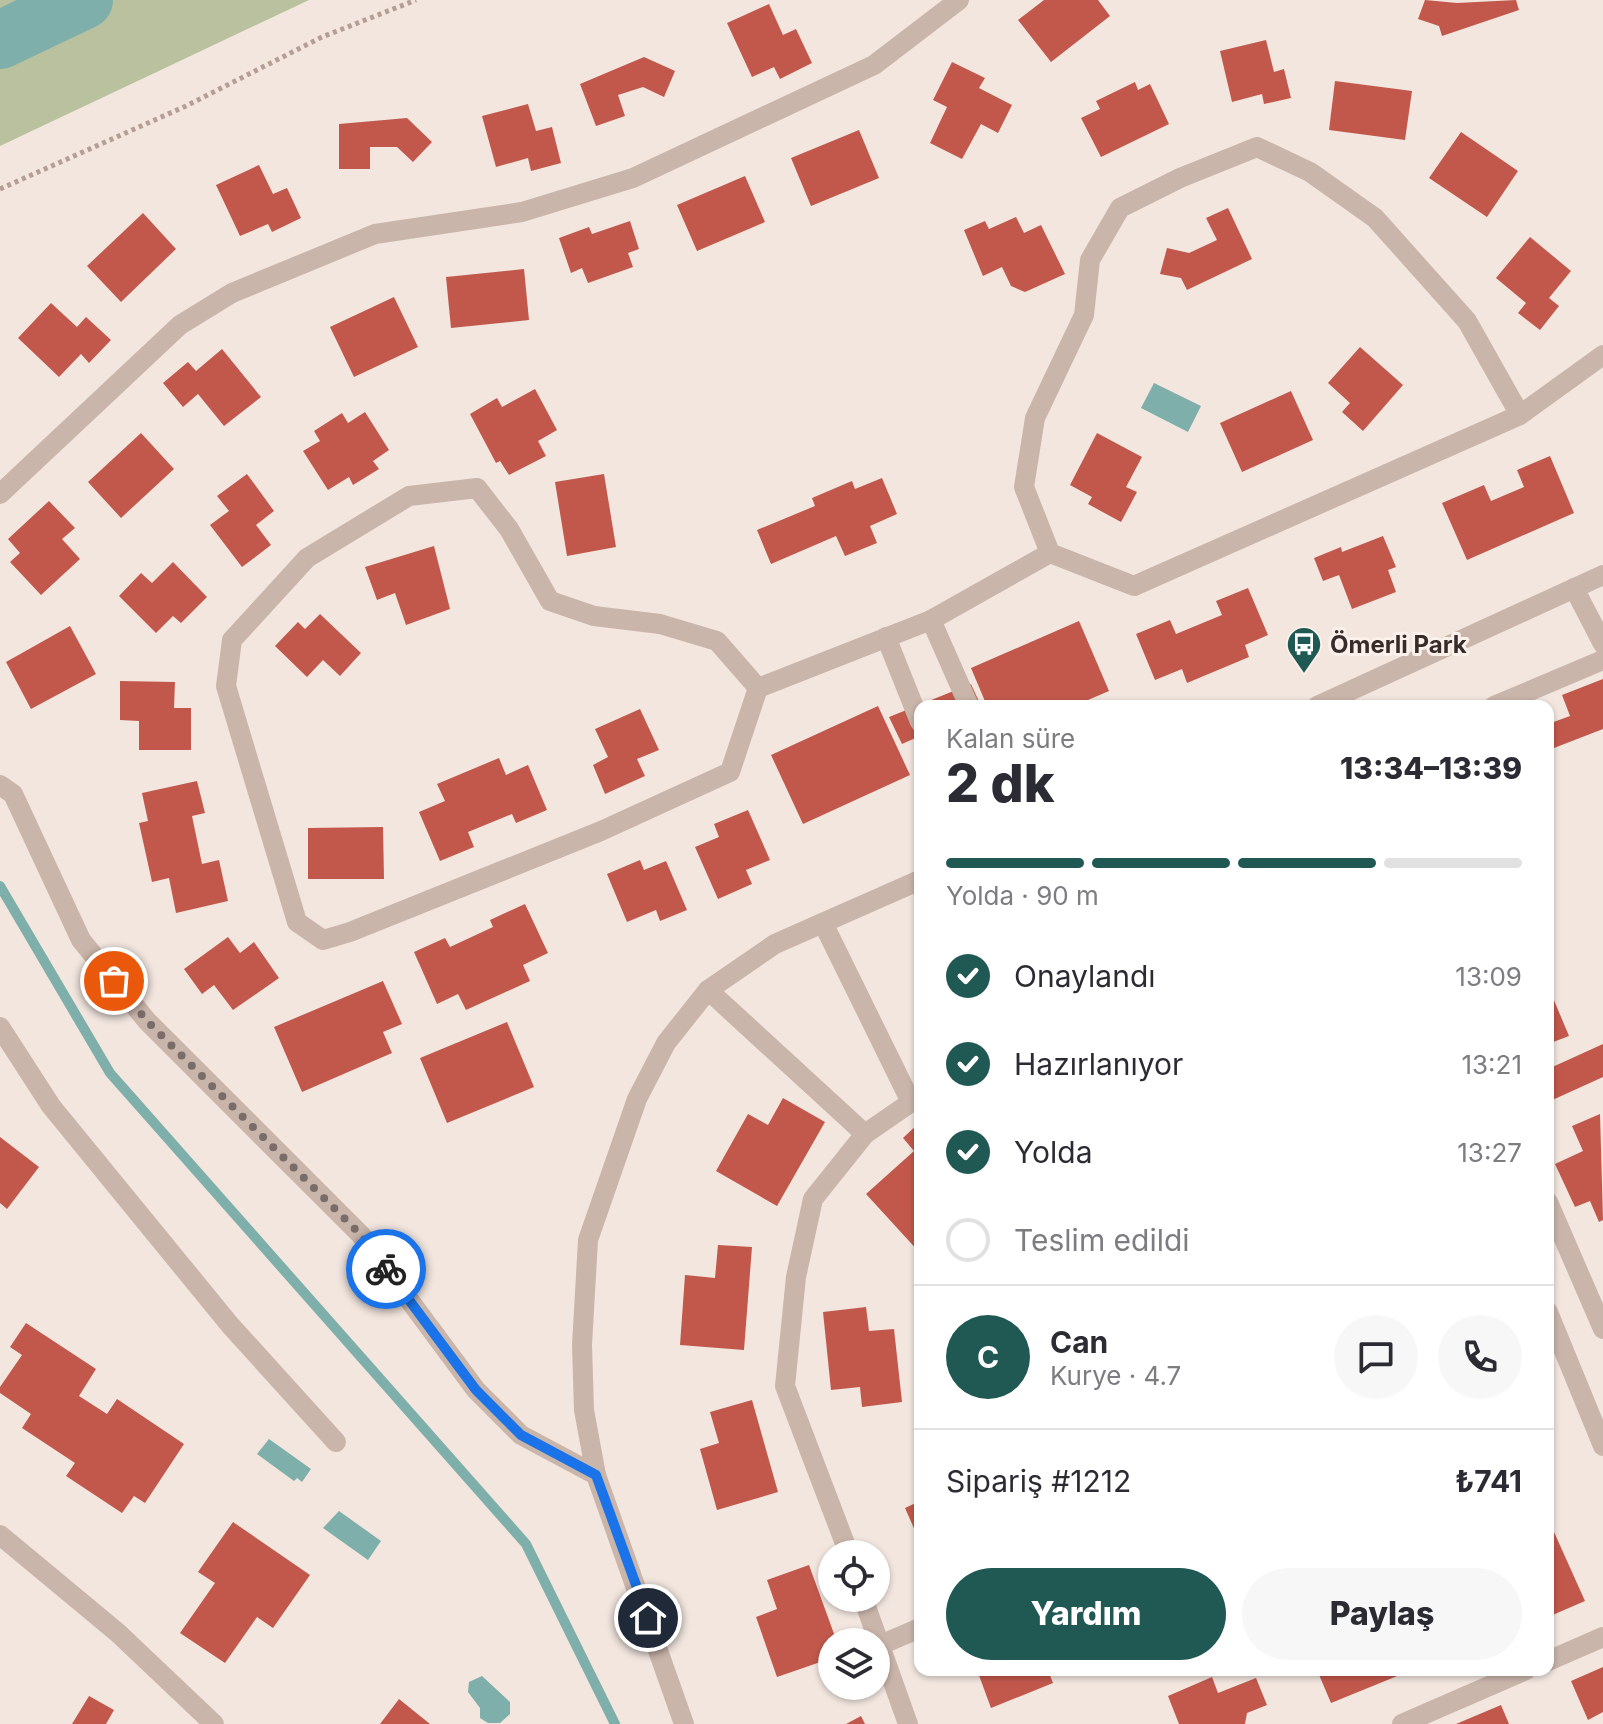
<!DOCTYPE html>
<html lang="tr">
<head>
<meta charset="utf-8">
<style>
	body { margin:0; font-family:Inter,sans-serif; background:#f7f7f7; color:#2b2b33; height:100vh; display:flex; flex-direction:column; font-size:30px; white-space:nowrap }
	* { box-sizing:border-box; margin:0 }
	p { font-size:26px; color:#7c7c81 }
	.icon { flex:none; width:44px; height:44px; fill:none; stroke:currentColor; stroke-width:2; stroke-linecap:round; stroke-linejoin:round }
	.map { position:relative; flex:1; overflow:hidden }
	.drawer { position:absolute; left:914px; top:700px; width:640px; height:976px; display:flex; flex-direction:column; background:#fff; border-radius:16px; box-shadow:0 2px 6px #0004 }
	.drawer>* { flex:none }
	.controls { position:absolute; left:818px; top:1540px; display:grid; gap:16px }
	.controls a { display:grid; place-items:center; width:72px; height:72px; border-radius:50%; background:#fff; box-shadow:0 2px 6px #0004; font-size:40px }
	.pin { position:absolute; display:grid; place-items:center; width:68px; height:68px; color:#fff; margin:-34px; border:4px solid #fff; border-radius:50%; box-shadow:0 2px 8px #0007 }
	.courier { position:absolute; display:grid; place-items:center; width:80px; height:80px; margin:-40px; border:6px solid #1a73e8; border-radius:50%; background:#fff; color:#222; box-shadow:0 2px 10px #0007 }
	.head em { font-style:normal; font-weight:800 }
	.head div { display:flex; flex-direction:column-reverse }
	.head { display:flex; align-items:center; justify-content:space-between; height:136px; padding:0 32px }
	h1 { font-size:52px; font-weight:800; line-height:60px }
	.bar { display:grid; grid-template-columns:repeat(4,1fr); gap:12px 8px; align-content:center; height:96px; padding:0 32px }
	.bar i { height:10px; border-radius:6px; background:#e1e1e2 }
	.bar .selected { background:#205954 }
	.bar p { grid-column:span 4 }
	.line { display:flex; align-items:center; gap:20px; padding:0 32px; border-top:2px solid #e1e1e2 }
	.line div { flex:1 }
	.round { display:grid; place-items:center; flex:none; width:84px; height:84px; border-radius:42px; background:#f7f7f7 }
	ol { padding:0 32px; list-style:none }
	li { display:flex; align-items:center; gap:24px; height:88px }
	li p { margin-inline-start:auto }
	li .icon { padding:8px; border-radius:50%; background:#205954; color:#fff; stroke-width:4 }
	li:last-child { color:#7c7c81 }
	li i { width:44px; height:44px; border:4px solid #e1e1e2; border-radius:50% }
	.button { display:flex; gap:16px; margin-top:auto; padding:16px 32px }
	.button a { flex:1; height:92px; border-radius:48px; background:#205954; color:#fff; font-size:32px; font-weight:800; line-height:92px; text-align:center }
	.button a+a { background:#f7f7f7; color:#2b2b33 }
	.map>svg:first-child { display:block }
	.green { fill:#bac19f }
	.water { fill:#7eafaa }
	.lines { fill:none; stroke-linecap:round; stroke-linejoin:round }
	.stream { stroke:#7eafaa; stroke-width:10 }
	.river { stroke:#7eafaa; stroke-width:58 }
	.building { fill:#c2584c }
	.path { stroke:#b69e95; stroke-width:5; stroke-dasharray:4 4; stroke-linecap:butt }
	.minor { stroke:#cab5aa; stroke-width:20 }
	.done { stroke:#796d69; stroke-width:8; stroke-dasharray:0 14.4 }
	.route { stroke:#1a73e8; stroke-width:10 }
	.labels { text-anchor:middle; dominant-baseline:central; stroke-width:6; stroke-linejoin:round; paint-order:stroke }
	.poi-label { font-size:24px; font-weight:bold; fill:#382c2a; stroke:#faf1eb; text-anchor:start }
</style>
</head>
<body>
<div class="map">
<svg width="1603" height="1724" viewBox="0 0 1603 1724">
	<rect width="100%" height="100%" fill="#f2e6df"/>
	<!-- green -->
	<polygon class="green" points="0,0 309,0 0,146"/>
	<!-- water -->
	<g class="water">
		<polygon points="1154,383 1201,406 1188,432 1141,408"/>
		<polygon points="269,1439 311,1469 302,1482 297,1478 294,1481 257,1454"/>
		<polygon points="339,1511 381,1541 368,1560 323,1528"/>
		<polygon points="482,1676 510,1702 510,1714 500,1723 488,1723 480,1718 480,1708 468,1692 469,1682"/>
	</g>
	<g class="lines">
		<!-- stream -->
		<polyline class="stream" points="0,886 110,1073 526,1544 615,1724"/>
		<!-- river -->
		<polyline class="river" points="0,40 84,0"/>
	</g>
	<!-- building -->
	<g class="building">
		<polygon points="1044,0 1098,0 1110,16 1051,62 1018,20"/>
		<polygon points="1425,0 1457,3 1516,0 1519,10 1442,36 1439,26 1418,19"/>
		<polygon points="769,4 783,35 796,29 812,63 780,79 774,67 752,77 727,23"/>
		<polygon points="1266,40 1274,72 1284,69 1291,98 1264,104 1262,94 1232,102 1220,51"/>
		<polygon points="644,57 675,71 664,97 643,87 618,95 625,116 596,126 580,84"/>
		<polygon points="952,62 985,78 979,88 1012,105 998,133 981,124 962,159 930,143 947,107 933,100"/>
		<polygon points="1335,81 1412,91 1405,140 1329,130"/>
		<polygon points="1135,82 1138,90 1150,84 1169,124 1101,157 1081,118 1100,109 1096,101"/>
		<polygon points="528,104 536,131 552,127 561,163 531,171 528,158 496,167 482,116"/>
		<polygon points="407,118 432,142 413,162 397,147 370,147 370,169 339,169 339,124"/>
		<polygon points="859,130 879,178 811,206 791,158"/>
		<polygon points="1461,132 1518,171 1487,217 1429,178"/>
		<polygon points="259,165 273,194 287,188 301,218 272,232 268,224 240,236 216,185"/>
		<polygon points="745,176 765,222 697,251 677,205"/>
		<polygon points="1228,208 1252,259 1187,290 1181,278 1160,274 1167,248 1189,253 1217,240 1206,218"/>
		<polygon points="143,213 176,249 121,302 87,266"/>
		<polygon points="1016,217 1024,233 1041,225 1065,274 1025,292 1011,286 1002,267 983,276 964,230 985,221 989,229"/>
		<polygon points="630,221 639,249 628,253 633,267 588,283 582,268 571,273 559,238 589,227 592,234"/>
		<polygon points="1530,237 1571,271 1549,298 1559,306 1540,330 1518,313 1526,303 1496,278"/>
		<polygon points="524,269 529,320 451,328 446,277"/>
		<polygon points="394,297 418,347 354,377 330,327"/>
		<polygon points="51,303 77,327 86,317 111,340 89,363 81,354 59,377 18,338"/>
		<polygon points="1360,347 1403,385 1363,431 1342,412 1350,403 1328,383"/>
		<polygon points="222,349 261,397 224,426 198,394 183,407 163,383 188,362 196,371"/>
		<polygon points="535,389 557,430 538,441 546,456 509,475 500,461 496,463 470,414 497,398 502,407"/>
		<polygon points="1291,391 1313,440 1242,472 1220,423"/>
		<polygon points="365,412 389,450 373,461 379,469 353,485 349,477 328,490 303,451 320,441 314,431 342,413 348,423"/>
		<polygon points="141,433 174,469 121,518 88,482"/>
		<polygon points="1097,433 1142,457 1126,487 1137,492 1121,522 1088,504 1092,497 1070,485"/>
		<polygon points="1550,456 1574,513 1467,560 1442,503 1484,485 1491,501 1524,487 1517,470"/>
		<polygon points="247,474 274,511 256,525 271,545 242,567 210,525 229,511 217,496"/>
		<polygon points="604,474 616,547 567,556 555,482"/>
		<polygon points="882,478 897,514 870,526 877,543 845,556 836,536 771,564 757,530 815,506 812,498 852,481 855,489"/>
		<polygon points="49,501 75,528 62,539 80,559 41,595 10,562 20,553 8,539"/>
		<polygon points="1383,536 1396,567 1388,570 1396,592 1352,609 1339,575 1323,581 1314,558 1341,547 1342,552"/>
		<polygon points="434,546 450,609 406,625 395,593 377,600 365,567"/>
		<polygon points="173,562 207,597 181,623 173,616 156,633 119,596 141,573 152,583"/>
		<polygon points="1248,588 1268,635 1245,645 1249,657 1187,683 1182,669 1155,680 1136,634 1170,620 1176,634 1222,615 1216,601"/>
		<polygon points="320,614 361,653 340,676 323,660 307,677 275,646 298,622 305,629"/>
		<polygon points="1079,621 1109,691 1074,706 987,706 971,668"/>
		<polygon points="70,626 96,674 31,709 6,662"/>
		<polygon points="1603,679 1603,729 1554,748 1548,724 1570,716 1562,695"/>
		<polygon points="120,681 175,682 174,708 191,708 191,750 139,750 139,721 120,720"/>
		<polygon points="971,684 981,706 920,706 920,736 902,744 889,717"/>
		<polygon points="878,706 910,775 803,824 771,755"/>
		<polygon points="640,709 659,750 637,759 645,776 605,794 593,765 608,757 595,729"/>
		<polygon points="499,758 506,775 528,765 547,810 516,823 512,814 468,832 474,847 440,861 419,812 445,801 437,784"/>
		<polygon points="197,781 205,813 192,816 202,864 219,860 228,901 176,913 169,878 152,882 139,823 148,821 142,793"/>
		<polygon points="748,810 770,860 746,870 752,884 718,899 695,847 719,837 714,824"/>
		<polygon points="383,827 384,879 308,879 308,828"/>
		<polygon points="640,860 644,870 666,861 687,910 660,921 656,910 627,922 607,874"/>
		<polygon points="525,904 548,953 523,965 530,981 466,1010 458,994 437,1004 414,952 445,938 450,947 493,927 490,920"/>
		<polygon points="228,937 240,953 254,942 279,978 233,1010 214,985 202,994 184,969"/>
		<polygon points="383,981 402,1024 383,1032 392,1053 302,1092 274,1027"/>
		<polygon points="1548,986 1569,1036 1548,1044"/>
		<polygon points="507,1022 534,1087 447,1123 420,1058"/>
		<polygon points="1603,1044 1603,1077 1548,1102 1548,1069"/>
		<polygon points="783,1098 825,1122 777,1206 716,1171 748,1114 768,1125"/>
		<polygon points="1600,1114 1603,1220 1599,1222 1590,1201 1575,1207 1555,1164 1583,1151 1572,1126"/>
		<polygon points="920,1122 920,1253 866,1194 914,1151 903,1138"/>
		<polygon points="0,1137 39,1167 7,1209 0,1203"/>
		<polygon points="718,1245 752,1247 744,1350 680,1345 685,1275 715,1278"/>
		<polygon points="866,1307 869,1331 894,1329 902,1402 862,1407 860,1387 831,1390 823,1312"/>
		<polygon points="26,1323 96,1369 79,1396 107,1414 117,1399 184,1444 145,1503 134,1496 122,1513 66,1476 75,1463 22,1428 31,1414 0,1393 0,1387 22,1355 10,1347"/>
		<polygon points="752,1400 778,1492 717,1510 700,1449 719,1443 710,1412"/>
		<polygon points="920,1501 920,1542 905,1508"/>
		<polygon points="233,1522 310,1575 273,1628 257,1617 225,1663 180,1633 215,1583 198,1572"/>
		<polygon points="1554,1532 1585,1601 1548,1617 1548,1535"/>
		<polygon points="809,1565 837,1642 832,1642 832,1658 777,1677 756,1617 777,1609 767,1580"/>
		<polygon points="1603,1667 1603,1712 1588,1720 1571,1681"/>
		<polygon points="977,1670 1048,1670 1053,1683 991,1708"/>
		<polygon points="1317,1670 1412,1670 1331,1703"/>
		<polygon points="1212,1677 1218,1693 1256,1678 1267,1705 1247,1713 1245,1724 1179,1724 1168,1696"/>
		<polygon points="89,1696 114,1710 106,1724 72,1724"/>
		<polygon points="399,1699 430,1724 380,1724"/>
		<polygon points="1501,1705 1509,1724 1456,1724"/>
		<polygon points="861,1716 865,1724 846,1724"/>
	</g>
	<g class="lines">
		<!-- path -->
		<polyline class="path" points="0,189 186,106 322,37 416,0"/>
		<!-- minor -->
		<g class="minor">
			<polyline points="1520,415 1467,321 1375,218 1310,172 1257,147 1180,178 1120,208 1090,260 1084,315 1035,418 1024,487 1050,553 1134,586 1520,415 1603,355"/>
			<polyline points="0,494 180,325 232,293 375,234 522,212 633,178 874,65 959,0"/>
			<polyline points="1574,588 1603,644"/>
			<polyline points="931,620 969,706"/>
			<polyline points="886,637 920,722"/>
			<polyline points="758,688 717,641 660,624 594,616 550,601 509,529 477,488 409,496 307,558 232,640 226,686 297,922 323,940 350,932 601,831 730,772 758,688 931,620 1050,553"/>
			<polyline points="1317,706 1603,575"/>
			<polyline points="1494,706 1603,660"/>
			<polyline points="0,785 13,794 81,940 147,1021 361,1235 476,1390 521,1435 596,1475"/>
			<polyline points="823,923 910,1100"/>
			<polyline points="708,990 865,1134"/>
			<polyline points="0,1027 51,1106 230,1325 336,1442"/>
			<polyline points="1548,1202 1603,1329"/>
			<polyline points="1548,1312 1603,1446"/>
			<polyline points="0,1535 118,1633 214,1724"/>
			<polyline points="849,1554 785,1386 796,1277 813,1199 865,1134 920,1096"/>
			<polyline points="863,1598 908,1724"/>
			<polyline points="878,1646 920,1628"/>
			<polyline points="1548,1661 1603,1637"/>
			<polyline points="684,1724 596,1475 584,1410 582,1345 588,1240 637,1099 666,1043 708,990 775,944 920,880"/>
			<polyline points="1402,1724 1526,1670"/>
		</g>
	</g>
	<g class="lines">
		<!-- done -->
		<polyline class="done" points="114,981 147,1021 361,1235 386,1269"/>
		<!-- route -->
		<polyline class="route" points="386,1269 476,1390 521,1435 596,1475 648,1618"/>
	</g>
	<!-- icons -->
	<defs>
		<g id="bus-pin" transform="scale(1.8)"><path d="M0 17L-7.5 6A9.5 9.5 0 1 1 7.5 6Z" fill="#205954" stroke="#faf1eb"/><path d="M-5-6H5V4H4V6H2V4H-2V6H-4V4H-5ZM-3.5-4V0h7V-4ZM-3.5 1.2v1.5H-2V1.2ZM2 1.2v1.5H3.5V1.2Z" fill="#fff"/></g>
	</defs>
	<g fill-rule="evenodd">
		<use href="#bus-pin" x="1304" y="644"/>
	</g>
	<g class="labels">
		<!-- poi labels -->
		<g class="poi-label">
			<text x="1330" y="644">Ömerli Park</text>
		</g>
	</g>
</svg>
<div class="controls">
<a><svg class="icon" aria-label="locate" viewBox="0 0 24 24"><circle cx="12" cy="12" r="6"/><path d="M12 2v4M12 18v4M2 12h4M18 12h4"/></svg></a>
<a><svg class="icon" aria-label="layers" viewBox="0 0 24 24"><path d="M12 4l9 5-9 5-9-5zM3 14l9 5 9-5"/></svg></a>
</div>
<div class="pin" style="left:114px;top:981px;background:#ea580c"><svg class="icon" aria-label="bag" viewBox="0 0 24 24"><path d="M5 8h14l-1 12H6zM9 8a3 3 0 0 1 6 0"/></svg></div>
<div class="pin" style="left:648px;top:1618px;background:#1f2937"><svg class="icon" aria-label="home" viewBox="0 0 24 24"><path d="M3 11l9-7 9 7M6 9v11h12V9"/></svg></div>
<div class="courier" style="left:386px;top:1269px"><svg class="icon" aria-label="bike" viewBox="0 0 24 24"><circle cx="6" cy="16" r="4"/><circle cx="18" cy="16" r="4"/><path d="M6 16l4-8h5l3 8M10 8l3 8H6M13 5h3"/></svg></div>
<section class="drawer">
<div class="head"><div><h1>2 dk</h1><p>Kalan süre</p></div><em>13:34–13:39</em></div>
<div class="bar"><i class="selected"></i><i class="selected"></i><i class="selected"></i><i></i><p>Yolda · 90 m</p></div>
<ol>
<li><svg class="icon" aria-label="check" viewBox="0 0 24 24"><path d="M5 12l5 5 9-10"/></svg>Onaylandı<p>13:09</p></li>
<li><svg class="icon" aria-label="check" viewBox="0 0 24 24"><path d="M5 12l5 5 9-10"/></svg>Hazırlanıyor<p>13:21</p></li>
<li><svg class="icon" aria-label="check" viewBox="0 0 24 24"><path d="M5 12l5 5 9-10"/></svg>Yolda<p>13:27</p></li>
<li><i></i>Teslim edildi</li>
</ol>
<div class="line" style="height:144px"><b class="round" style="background:#205954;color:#fff">C</b><div><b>Can</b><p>Kurye · 4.7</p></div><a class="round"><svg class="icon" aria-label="chat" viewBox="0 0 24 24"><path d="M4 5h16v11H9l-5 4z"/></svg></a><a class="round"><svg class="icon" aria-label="phone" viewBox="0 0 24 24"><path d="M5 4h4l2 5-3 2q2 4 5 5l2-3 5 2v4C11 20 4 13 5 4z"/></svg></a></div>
<div class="line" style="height:104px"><div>Sipariş #1212</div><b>₺741</b></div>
<div class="button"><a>Yardım</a><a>Paylaş</a></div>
</section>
</div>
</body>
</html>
